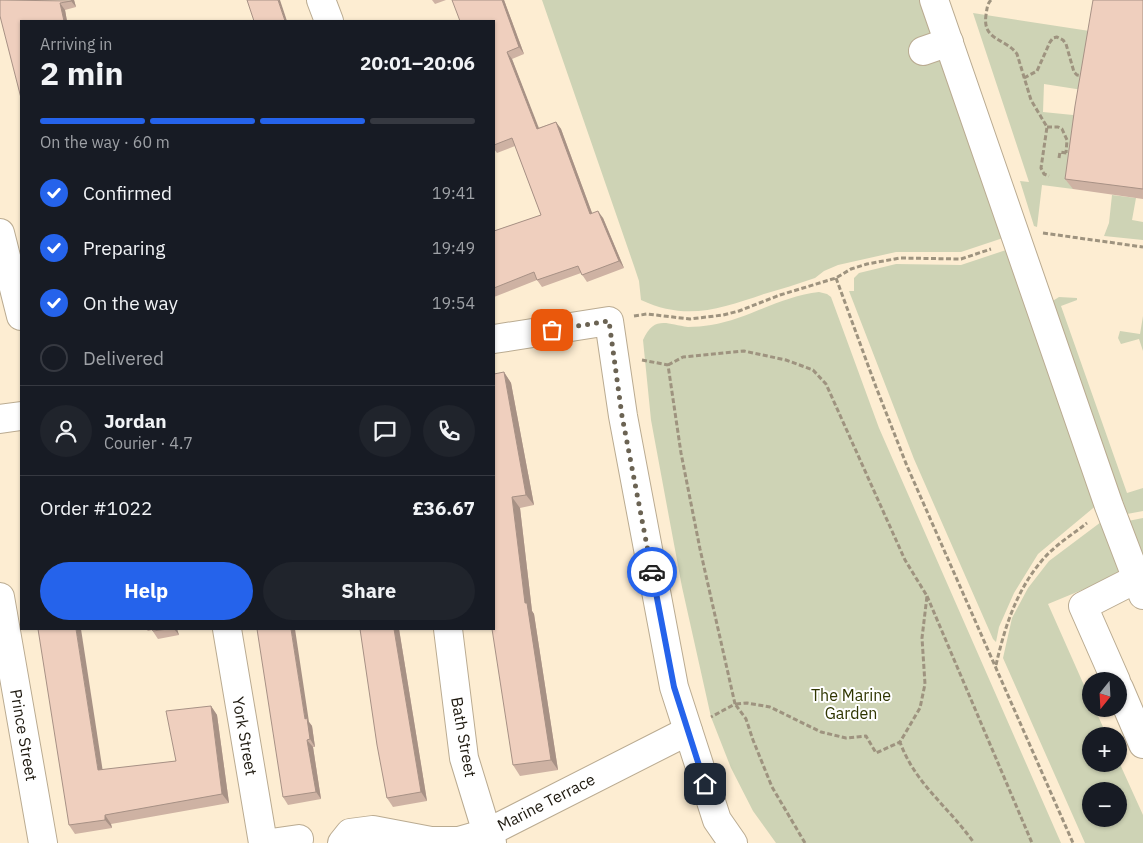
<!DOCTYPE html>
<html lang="en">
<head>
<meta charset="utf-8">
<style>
	body { margin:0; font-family:"IBM Plex Sans",sans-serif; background:#20242c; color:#f1f3f6; height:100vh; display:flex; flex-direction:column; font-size:19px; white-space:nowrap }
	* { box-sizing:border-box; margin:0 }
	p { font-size:16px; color:#9ea1a6 }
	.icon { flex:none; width:28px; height:28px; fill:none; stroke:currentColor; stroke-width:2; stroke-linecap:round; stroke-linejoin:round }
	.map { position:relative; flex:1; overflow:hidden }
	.panel { position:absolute; left:20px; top:20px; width:475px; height:610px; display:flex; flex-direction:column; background:#171b24; border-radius:0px; box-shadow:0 1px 4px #0004 }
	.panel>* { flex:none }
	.needle { width:32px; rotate:198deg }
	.buttons { position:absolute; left:1082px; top:672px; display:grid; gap:10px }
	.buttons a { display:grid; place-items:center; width:45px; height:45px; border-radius:50%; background:#171b24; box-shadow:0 1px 4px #0004; font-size:25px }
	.pin { position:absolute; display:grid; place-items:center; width:42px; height:42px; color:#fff; margin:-21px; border-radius:10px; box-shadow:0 2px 8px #0006 }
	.courier { position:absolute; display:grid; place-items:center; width:50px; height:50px; margin:-25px; border:4px solid #2563eb; border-radius:50%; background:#fff; color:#222; box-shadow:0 1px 6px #0007 }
	.head em { font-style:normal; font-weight:700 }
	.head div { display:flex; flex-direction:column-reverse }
	.head { display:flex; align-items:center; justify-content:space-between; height:85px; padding:0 20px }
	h1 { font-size:32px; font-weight:700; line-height:38px }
	.bar { display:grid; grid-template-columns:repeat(4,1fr); gap:8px 5px; align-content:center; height:60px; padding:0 20px }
	.bar i { height:6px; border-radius:4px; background:#363941 }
	.bar .current { background:#2563eb }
	.bar p { grid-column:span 4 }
	.line { display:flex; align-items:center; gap:12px; padding:0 20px; border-top:1px solid #363941 }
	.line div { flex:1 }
	.round { display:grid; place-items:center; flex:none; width:52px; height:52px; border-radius:26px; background:#20242c }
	ol { padding:0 20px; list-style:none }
	li { display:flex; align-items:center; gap:15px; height:55px }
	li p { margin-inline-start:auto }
	li .icon { padding:5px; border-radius:50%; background:#2563eb; color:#fff; stroke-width:4 }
	li:last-child { color:#9ea1a6 }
	li i { width:28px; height:28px; border:2px solid #363941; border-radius:50% }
	.button { display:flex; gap:10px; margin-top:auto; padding:10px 20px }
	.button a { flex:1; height:58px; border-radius:30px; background:#2563eb; color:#fff; font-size:20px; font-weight:700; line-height:58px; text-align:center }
	.button a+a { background:#20242c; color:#f1f3f6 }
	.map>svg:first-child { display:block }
	.green { fill:#ced3b5; fill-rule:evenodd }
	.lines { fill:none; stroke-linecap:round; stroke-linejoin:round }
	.minor-casing { stroke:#baab91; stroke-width:30 }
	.path { stroke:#9e937f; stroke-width:3; stroke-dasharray:5 2.5; stroke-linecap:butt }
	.minor { stroke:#fff; stroke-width:28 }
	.wall { fill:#ceb2a3 }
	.shaded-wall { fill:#a79185 }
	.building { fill:#efcfbe; stroke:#a79185 }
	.done { stroke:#6b6353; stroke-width:5; stroke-dasharray:0 9 }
	.route { stroke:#2563eb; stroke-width:6 }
	.labels { text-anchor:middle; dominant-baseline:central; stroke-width:4; stroke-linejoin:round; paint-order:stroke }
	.park-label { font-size:16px; fill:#2f3500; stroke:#fff }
	.street-label { font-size:16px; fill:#1d180e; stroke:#fff }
</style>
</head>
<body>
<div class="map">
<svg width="1143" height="843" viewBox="0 0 1143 843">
	<rect width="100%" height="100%" fill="#fdedd2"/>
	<!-- green -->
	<g class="green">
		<path d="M542 0H925L1006 237 961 252H896L838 265 824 271 815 278C798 284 781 289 764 294 720 309 686 321 641 300L639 281 634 266Z"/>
		<polygon points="973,13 1096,32 1102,93 1044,84 1043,112 1083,116 1073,189 1042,185 1037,227 1034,226 1020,181 1029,182"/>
		<polygon points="1112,195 1136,198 1132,220 1143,222 1143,240 1104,236 1109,223"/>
		<polygon points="1009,249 1098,504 1038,554 1014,593 999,627 996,642 993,639 914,459 849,291 854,291 854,278 859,273 896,264 961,265"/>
		<path d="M819 292 827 294 831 297 879 428 1061 843H776L753 811 731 768 711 717 682 587 666 501 651 420 643 340C654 315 667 324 688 327 695 327 704 326 711 325 748 319 781 296 819 292Z"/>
		<polygon points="1059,297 1077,298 1077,300 1061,306 1127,493 1143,488 1143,511 1127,514 1051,302"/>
		<polygon points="1143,316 1143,351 1139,339 1121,344 1118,338 1120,331 1140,334"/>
		<polygon points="1143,518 1143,564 1128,521"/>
		<path d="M1105 519 1123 573 1048 604 1091 701V709H1095L1107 736H1091V764H1119V762L1143 815V843H1085L1003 658 1012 618 1028 588 1049 561ZM1091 791H1119V819H1091Z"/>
	</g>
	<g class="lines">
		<!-- minor casing -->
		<g class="minor-casing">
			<g id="minor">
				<polyline points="321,0 329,21"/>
				<polyline points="934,0 1109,506 1143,595"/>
				<polyline points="923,51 949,42"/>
				<polyline points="0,233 21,316"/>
				<polyline points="494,339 609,321 623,416 674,687 717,820 733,843"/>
				<polyline points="0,419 21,416"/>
				<polyline points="0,597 43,843"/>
				<polyline points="227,629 263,843"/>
				<polyline points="448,629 464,758 487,833 492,843"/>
				<polyline points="1116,681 1083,606 1136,579"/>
				<polyline points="1119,688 1143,744"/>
				<polyline points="271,843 299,839"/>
				<polyline points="342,843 350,833 373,830 431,841 459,841 487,833 688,731"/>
			</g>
		</g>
		<!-- path -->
		<g class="path">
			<path d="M991 0C987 4 987 9 986 15 982 41 1006 38 1017 54L1031 100 1047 127 1041 168 1044 174 1049 176"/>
			<polyline points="1024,78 1037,71 1050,42 1053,38 1057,37 1063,40 1066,44 1074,72 1077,75 1083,76"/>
			<polyline points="1047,127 1058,127 1062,129 1067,140 1066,153"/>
			<polyline points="1059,158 1060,152 1067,153"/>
			<polyline points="1043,233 1143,247"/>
			<polyline points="836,278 876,387 907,466 1073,843"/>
			<polyline points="634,316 647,314 690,319 723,315 739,311 780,295 836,278 851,269 867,264 900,258 961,259 991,249"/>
			<polyline points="642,360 668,365 681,453 700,549 735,704 711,717"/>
			<path d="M668 365 683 357 744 351 786 360 813 370 826 384 905 560 927 596 922 638 925 684 920 708 900 742C915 784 949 807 974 843"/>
			<polyline points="927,596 1032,843"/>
			<path d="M996 665C1005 626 1017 588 1045 557 1057 544 1073 534 1087 523"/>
			<polyline points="805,843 772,787 753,740 746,719 735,704 747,703 770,707 821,732 846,738 866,736 876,753 900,742"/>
		</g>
		<!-- minor -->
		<use href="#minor" class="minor"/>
	</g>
	<!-- wall -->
	<g class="wall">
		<polygon points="74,0 76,7 65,10 67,21 21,21 0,16"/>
		<polygon points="432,0 446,0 435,4"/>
		<polygon points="452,0 504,0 524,54 512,59 538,128 556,122 561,129 592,213 603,218 624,268 587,282 581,273 542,287 537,280 494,297 494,231 541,215 515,146 497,153 494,149 494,21"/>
		<polygon points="1143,0 1143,199 1073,189 1065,179"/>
		<polygon points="504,372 511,383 534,505 520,508 532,611 534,614 558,770 520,776 513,765"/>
		<polygon points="146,629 177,629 179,635 158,639 152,630 148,631"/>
		<polygon points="360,629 399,629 427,801 393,807 387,798"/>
		<polygon points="211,706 217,715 229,803 111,824 112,828 75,834 69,825 103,770 176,761"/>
		<polygon points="309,722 312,726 315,747 313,747 321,799 288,805 283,797"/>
	</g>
	<!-- shaded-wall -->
	<g class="shaded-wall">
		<polygon points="71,0 74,0 76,7 71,1"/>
		<polygon points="278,0 280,0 287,21 285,21"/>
		<polygon points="502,0 504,0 524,54 519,47"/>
		<polygon points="60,3 65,10 67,21 64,21"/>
		<polygon points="507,52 512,59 542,136 537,129"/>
		<polygon points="556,122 561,129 595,221 590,214"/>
		<polygon points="598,211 603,218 624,268 619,261"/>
		<polygon points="504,372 511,383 534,505 526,495"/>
		<polygon points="512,497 520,508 532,611 534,614 558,770 551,760 525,603"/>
		<polygon points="76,629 81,629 104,779 98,770"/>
		<polygon points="174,629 177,629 179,635"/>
		<polygon points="291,629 295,629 309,722 312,726 315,747 310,739 305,719"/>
		<polygon points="394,629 399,629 427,801 421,792"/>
		<polygon points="211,706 217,715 229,803 222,794"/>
		<polygon points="307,740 313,747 321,799 316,792"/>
		<polygon points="105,815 111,824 112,828 105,820"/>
	</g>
	<!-- building -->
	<g class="building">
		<polygon points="0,0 71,1 60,3 64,21 21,21 21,98 0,16"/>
		<polygon points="247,0 278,0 285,21 254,21"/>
		<polygon points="452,0 502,0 519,47 507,52 537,129 556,122 590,214 598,211 619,261 582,275 578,266 537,280 534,272 494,288 494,231 541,215 512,138 494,145 494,21 460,21"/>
		<polygon points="1093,0 1143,0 1143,189 1065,179 1075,106"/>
		<polygon points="504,372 526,495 512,497 525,603 527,603 551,760 513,765 492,629 494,629 494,374"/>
		<polygon points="38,629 76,629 98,770 176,761 166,711 211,706 222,794 105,815 105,820 69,825"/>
		<polygon points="152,629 168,629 153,631"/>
		<polygon points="257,629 291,629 305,719 307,718 310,739 307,740 316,792 283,797"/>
		<polygon points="360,629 394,629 421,792 387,798 377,745"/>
	</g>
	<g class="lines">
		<!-- done -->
		<polyline class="done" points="552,330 609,321 622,416 652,572"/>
		<!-- route -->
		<polyline class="route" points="652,572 674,687 705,784"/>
	</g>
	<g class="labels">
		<!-- park labels -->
		<g class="park-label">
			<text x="851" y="695">The Marine<tspan x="851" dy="18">Garden</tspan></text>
		</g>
		<!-- street labels -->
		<g class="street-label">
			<text transform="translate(24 735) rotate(80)">Prince Street</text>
			<text transform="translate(245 736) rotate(80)">York Street</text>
			<text transform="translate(464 737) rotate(80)">Bath Street</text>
			<text transform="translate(546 802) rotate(-27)">Marine Terrace</text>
		</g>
	</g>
</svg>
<div class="buttons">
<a><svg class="needle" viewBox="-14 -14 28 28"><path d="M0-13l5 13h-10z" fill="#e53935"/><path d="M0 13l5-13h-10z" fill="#9ea1a6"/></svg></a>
<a>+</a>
<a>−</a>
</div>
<div class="pin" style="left:552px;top:330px;background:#ea580c"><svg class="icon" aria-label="bag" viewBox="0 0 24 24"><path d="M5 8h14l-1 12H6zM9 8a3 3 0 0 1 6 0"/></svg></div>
<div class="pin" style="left:705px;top:784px;background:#1f2937"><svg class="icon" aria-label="home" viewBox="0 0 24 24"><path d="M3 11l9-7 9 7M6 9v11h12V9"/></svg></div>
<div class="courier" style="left:652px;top:572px"><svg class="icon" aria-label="car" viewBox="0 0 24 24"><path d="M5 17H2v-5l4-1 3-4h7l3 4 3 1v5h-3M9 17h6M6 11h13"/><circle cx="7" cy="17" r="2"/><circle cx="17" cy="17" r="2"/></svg></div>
<section class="panel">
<div class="head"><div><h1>2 min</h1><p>Arriving in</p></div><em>20:01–20:06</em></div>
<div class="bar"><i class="current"></i><i class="current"></i><i class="current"></i><i></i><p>On the way · 60 m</p></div>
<ol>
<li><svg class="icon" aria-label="check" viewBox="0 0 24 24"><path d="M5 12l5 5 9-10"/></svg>Confirmed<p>19:41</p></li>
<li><svg class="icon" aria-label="check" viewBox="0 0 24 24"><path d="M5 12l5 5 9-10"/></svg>Preparing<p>19:49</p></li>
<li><svg class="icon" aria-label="check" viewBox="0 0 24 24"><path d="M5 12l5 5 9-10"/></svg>On the way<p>19:54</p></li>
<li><i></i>Delivered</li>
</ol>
<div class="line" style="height:90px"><a class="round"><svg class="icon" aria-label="person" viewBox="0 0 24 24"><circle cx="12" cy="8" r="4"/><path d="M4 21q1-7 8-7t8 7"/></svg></a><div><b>Jordan</b><p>Courier · 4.7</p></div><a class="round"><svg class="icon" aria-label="chat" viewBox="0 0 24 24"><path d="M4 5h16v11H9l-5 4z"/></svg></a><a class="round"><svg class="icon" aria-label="phone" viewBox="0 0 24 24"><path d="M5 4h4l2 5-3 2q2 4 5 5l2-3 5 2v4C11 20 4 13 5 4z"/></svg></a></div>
<div class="line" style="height:65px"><div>Order #1022</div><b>£36.67</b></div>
<div class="button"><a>Help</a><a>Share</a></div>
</section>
</div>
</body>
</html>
